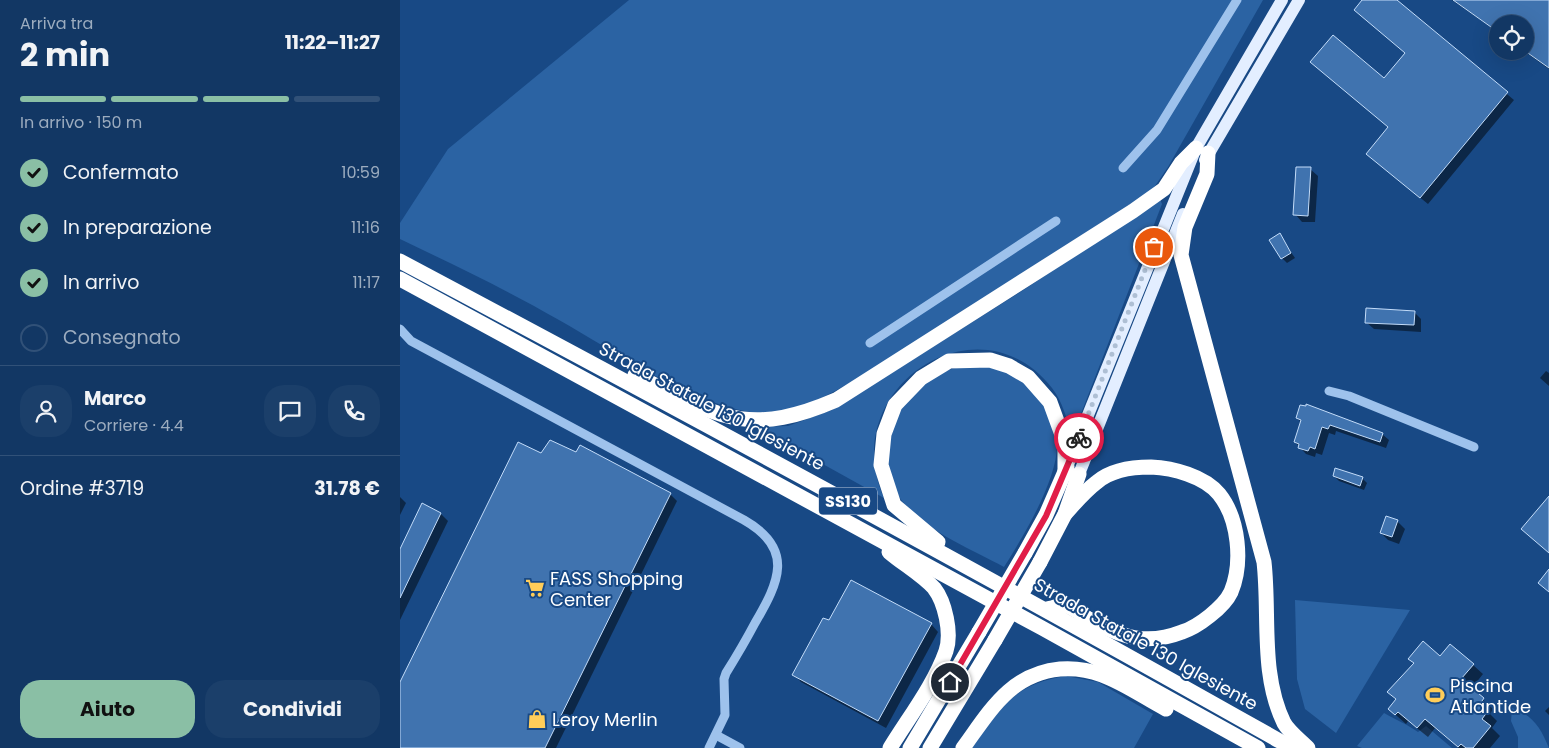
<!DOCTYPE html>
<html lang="it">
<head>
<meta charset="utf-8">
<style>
	body { margin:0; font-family:Poppins,sans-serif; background:#1b3f6a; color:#f1f3f6; height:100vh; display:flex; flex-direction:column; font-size:19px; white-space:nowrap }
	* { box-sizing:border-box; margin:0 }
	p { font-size:16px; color:#9cacbf }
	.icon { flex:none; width:28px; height:28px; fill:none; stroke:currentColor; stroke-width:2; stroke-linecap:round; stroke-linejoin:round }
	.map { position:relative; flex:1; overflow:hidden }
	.sheet { display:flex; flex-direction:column; background:#123764; width:400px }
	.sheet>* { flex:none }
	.tools { position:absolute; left:1089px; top:15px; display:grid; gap:10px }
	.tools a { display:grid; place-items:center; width:45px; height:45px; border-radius:50%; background:#123764; box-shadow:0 5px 20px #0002,0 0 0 1px #315178; font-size:25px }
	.pin { position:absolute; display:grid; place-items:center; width:42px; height:42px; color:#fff; margin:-21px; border:2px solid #fff; border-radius:50%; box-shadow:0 1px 5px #0007 }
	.courier { position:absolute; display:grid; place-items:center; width:50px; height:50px; margin:-25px; border:4px solid #e11d48; border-radius:50%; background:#fff; color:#222; box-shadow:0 1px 6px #0007 }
	.headline em { font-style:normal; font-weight:700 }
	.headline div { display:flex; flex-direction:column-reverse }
	.headline { display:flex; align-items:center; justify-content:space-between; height:85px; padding:0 20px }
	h1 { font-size:32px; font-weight:700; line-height:38px }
	.bar { display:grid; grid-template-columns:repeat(4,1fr); gap:8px 5px; align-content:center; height:60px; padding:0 20px }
	.bar i { height:6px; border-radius:4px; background:#315178 }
	.bar .selected { background:#8abfa5 }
	.bar p { grid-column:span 4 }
	.line { display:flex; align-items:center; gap:12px; padding:0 20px; border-top:1px solid #315178 }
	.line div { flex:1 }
	.round { display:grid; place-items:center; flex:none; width:52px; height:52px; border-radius:20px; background:#1b3f6a }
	ol { padding:0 20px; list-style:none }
	li { display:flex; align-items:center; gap:15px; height:55px }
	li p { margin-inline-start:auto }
	li .icon { padding:5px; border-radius:50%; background:#8abfa5; color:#111; stroke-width:4 }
	li:last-child { color:#9cacbf }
	li i { width:28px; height:28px; border:2px solid #315178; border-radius:50% }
	.primary-button { display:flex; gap:10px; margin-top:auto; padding:10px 20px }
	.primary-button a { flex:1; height:58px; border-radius:20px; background:#8abfa5; color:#111; font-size:20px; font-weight:700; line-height:58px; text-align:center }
	.primary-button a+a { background:#1b3f6a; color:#f1f3f6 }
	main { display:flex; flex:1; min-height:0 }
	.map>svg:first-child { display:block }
	.green { fill:#2b63a3 }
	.shadow { fill:#0007 }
	.building { fill:#4073af; stroke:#c3dcf9 }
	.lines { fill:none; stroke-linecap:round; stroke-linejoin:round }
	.minor { stroke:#9ec2ec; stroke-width:9 }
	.major { stroke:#e3eeff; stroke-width:12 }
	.highway { stroke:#fff; stroke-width:15 }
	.highway-bridge { stroke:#fff; stroke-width:15 }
	.done { stroke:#aebfd4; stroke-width:5; stroke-dasharray:0 9 }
	.route { stroke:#e11d48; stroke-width:6 }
	.labels { text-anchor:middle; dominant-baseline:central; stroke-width:4; stroke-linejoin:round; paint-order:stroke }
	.shield { fill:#184985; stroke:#bac8da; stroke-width:1 }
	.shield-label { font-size:16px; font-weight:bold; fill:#fff }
	.street-label { font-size:18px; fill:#fff; stroke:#184985 }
	.poi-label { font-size:18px; fill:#fff; stroke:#184985; text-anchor:start }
</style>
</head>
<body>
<main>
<section class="sheet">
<div class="headline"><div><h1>2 min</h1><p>Arriva tra</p></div><em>11:22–11:27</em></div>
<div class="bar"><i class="selected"></i><i class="selected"></i><i class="selected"></i><i></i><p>In arrivo · 150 m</p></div>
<ol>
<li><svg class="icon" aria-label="check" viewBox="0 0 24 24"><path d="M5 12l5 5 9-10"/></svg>Confermato<p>10:59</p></li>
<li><svg class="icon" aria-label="check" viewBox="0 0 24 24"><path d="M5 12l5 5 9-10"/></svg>In preparazione<p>11:16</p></li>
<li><svg class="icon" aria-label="check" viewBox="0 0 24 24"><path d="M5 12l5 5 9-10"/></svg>In arrivo<p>11:17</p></li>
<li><i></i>Consegnato</li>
</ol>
<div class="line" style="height:90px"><a class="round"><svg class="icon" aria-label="person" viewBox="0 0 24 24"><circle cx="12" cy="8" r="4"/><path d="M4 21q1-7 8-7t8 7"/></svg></a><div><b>Marco</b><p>Corriere · 4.4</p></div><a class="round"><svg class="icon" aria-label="chat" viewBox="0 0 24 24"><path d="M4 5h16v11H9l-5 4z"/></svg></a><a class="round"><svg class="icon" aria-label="phone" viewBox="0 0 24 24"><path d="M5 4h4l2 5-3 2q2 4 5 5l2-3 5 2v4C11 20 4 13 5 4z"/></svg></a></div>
<div class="line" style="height:65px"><div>Ordine #3719</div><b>31.78 €</b></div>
<div class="primary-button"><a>Aiuto</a><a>Condividi</a></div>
</section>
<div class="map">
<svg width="1149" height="748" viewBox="0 0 1149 748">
	<rect width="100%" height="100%" fill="#184985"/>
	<!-- green -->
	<g class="green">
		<path d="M229 0H863L768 167 755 186 746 194 460 377C427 396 390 418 350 412 288 402 214 351 159 320 107 290 54 265 0 239V223L48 149Z"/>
		<path d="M760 199 762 204 672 437C667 420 663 402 652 388 579 294 435 388 484 498L356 427 388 426 432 410 625 289Z"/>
		<path d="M567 365C593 365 614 370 633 390 637 394 643 398 646 404 651 412 657 434 657 444 658 479 623 537 604 567 573 550 531 533 507 507 473 470 488 411 524 382 536 372 552 369 567 365Z"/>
		<polygon points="895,600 1010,610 936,733 905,709 897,679"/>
		<path d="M666 676 698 682 753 714 734 748H571C603 707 611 685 666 676Z"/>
		<path d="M1112 708C1133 715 1141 728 1149 748H1118V737L1111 721Z"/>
		<path d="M984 713C996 720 1007 724 1018 732L1026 726 1052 748H962L957 746Z"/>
	</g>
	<!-- shadow -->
	<g class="shadow">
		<polygon points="963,0 995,0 1114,100 1028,204 975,161 989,128 984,80 1006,53"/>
		<polygon points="1052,0 1149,0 1149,69 1124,51 1125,24 1098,24 1098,32"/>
		<polygon points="910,169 918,176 915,222 902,222 895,214"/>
		<polygon points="879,235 895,258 887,263 882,258"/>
		<polygon points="1014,312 1021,319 1021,332 974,329 966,322"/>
		<polygon points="1146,371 1149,373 1149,386 1140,378"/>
		<polygon points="897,418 982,434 989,440 986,448 936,431 935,435 929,433 922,455 916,453 915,457 906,454 895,442 902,423"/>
		<polygon points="142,455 270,494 277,501 156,748 0,748 0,685"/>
		<polygon points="934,476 962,478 967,483 964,490 939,481"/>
		<polygon points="0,497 6,503 0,515"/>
		<polygon points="23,505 41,514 48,521 0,620 0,552"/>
		<polygon points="997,521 1005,529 999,544 988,540 981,533"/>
		<polygon points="429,622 531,624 538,632 486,728 401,682 394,674"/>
		<polygon points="1041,658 1073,665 1083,674 1071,689 1093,709 1090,714 1097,721 1092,728 1100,736 1090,748 1059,748 1035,728 1028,737 1008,721 1006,724 989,709 997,700 988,692"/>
		<polygon points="1149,707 1149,715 1145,711"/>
	</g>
	<!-- building -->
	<g class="building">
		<polygon points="962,0 997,0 1108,92 1020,198 966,154 988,127 910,62 933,35 984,78 1005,53 954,10"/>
		<polygon points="1053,0 1149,0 1149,68 1125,51 1125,24 1098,24 1098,32"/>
		<polygon points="896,167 911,167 908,216 893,215"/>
		<polygon points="880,233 891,253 881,259 869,240"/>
		<polygon points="966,308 1015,311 1014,325 965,323"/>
		<polygon points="906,404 983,433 980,442 930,425 928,429 922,427 915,449 910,447 908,451 898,448 899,444 894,442 901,420 896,418 900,405 906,406"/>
		<polygon points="150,440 176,452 180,445 271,493 145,748 0,748 0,682 118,442 141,453"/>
		<polygon points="935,468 963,477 960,486 933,476"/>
		<polygon points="1149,496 1149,553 1121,529"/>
		<polygon points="22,503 41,513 0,598 0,549"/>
		<polygon points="986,516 998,520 992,537 980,533"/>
		<polygon points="1149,569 1149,592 1138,583"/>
		<polygon points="451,580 532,623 478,721 392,675 423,618 429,620"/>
		<polygon points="1023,641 1040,656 1050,644 1074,664 1061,679 1084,698 1080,704 1088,711 1082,719 1091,726 1073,748 1066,748 1061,744 1058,747 1025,719 1017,728 998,712 995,715 988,709 996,699 987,692 1014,663 1008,659"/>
	</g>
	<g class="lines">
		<!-- minor -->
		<g class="minor">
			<polyline points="723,168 757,130 837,0"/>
			<path d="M0 329 11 341 344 520C395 549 379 582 355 623 346 640 336 657 326 673L324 679 325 715 309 748"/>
			<polyline points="470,343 656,221"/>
			<polyline points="929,391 949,396 1074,447"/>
			<polyline points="316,735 340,748"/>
		</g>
		<!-- major -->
		<g class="major">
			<polyline points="805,160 899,0"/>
			<polyline points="667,467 796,148 882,0"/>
			<polyline points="679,474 783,214"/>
		</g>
		<!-- highway -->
		<g class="highway">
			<path d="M808 153 807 174 785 227 781 255 864 562C870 615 860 674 884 723 889 732 901 741 908 748"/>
			<path d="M0 261C299 420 597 581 892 748"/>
			<polyline points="0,279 642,628 858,748"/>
			<path d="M235 375C316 415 346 439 436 400L733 211 764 189 781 163 796 148"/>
			<polyline points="538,542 494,505 481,465 484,434 495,405 521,378 549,361 590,360 609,366 628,377 650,402 665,443 665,474"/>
			<path d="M489 552C503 564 521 574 534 588 545 602 552 633 546 651 534 685 509 717 490 748"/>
			<polyline points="625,553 646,515 667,467"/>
			<polyline points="640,562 665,514 679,474"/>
			<path d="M647 609C652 608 660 605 666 606 673 607 682 615 689 619 721 637 746 646 782 632 798 627 824 607 831 592 843 563 839 519 819 494 804 476 773 468 751 467 733 467 711 470 697 482 685 491 675 503 665 514"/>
			<polyline points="510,748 579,632"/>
			<polyline points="530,748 595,640"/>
			<path d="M563 748C590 711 610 674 660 669 674 668 689 670 702 675 724 683 745 698 766 709"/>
		</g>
		<!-- highway-bridge -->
		<g class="highway-bridge">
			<polyline points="579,632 625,553"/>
			<polyline points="595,640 640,562"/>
		</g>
	</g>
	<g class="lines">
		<!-- done -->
		<polyline class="done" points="679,438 754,247"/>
		<!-- route -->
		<polyline class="route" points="550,682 646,516 679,438"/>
	</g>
	<!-- icons -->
	<defs>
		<g id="supermarket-bare" transform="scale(1.5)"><path d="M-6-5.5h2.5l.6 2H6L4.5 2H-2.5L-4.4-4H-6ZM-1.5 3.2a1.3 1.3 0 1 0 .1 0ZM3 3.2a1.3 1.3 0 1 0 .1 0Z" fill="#ffcd59" stroke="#184985" stroke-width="2.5" paint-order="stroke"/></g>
		<g id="stadium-bare" transform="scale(1.5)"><path d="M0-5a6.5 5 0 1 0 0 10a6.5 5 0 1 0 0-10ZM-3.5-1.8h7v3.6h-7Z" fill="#ffcd59" stroke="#184985" stroke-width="2.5" paint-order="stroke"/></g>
		<g id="shop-bare" transform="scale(1.5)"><path d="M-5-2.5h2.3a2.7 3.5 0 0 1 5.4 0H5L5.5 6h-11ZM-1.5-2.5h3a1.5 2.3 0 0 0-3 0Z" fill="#ffcd59" stroke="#184985" stroke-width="2.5" paint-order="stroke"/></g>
	</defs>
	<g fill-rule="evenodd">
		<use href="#supermarket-bare" x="135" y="588"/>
		<use href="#stadium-bare" x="1035" y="695"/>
		<use href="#shop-bare" x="137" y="719"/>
	</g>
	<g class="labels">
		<!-- shield labels -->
		<rect class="shield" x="419" y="487.5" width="58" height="27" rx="4"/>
		<g class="shield-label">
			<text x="448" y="501">SS130</text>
		</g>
		<!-- street labels -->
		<g class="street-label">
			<text transform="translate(312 406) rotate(28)">Strada Statale 130 Iglesiente</text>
			<text transform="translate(746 644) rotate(29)">Strada Statale 130 Iglesiente</text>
		</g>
		<!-- poi labels -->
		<g class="poi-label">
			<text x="150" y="578">FASS Shopping<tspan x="150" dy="21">Center</tspan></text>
			<text x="1050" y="685">Piscina<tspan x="1050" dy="21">Atlantide</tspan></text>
			<text x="152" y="719">Leroy Merlin</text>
		</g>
	</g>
</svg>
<div class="tools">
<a><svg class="icon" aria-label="locate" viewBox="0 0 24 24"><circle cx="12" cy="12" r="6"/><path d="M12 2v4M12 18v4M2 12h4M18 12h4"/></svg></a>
</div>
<div class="pin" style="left:754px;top:247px;background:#ea580c"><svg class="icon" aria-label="bag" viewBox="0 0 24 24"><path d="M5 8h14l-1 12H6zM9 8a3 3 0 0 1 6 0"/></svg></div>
<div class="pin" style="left:550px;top:682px;background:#1f2937"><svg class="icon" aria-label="home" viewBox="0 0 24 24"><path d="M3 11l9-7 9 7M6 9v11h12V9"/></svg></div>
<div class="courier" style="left:679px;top:438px"><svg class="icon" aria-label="bike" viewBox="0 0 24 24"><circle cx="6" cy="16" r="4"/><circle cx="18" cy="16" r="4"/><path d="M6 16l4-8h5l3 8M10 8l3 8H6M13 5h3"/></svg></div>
</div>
</main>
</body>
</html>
